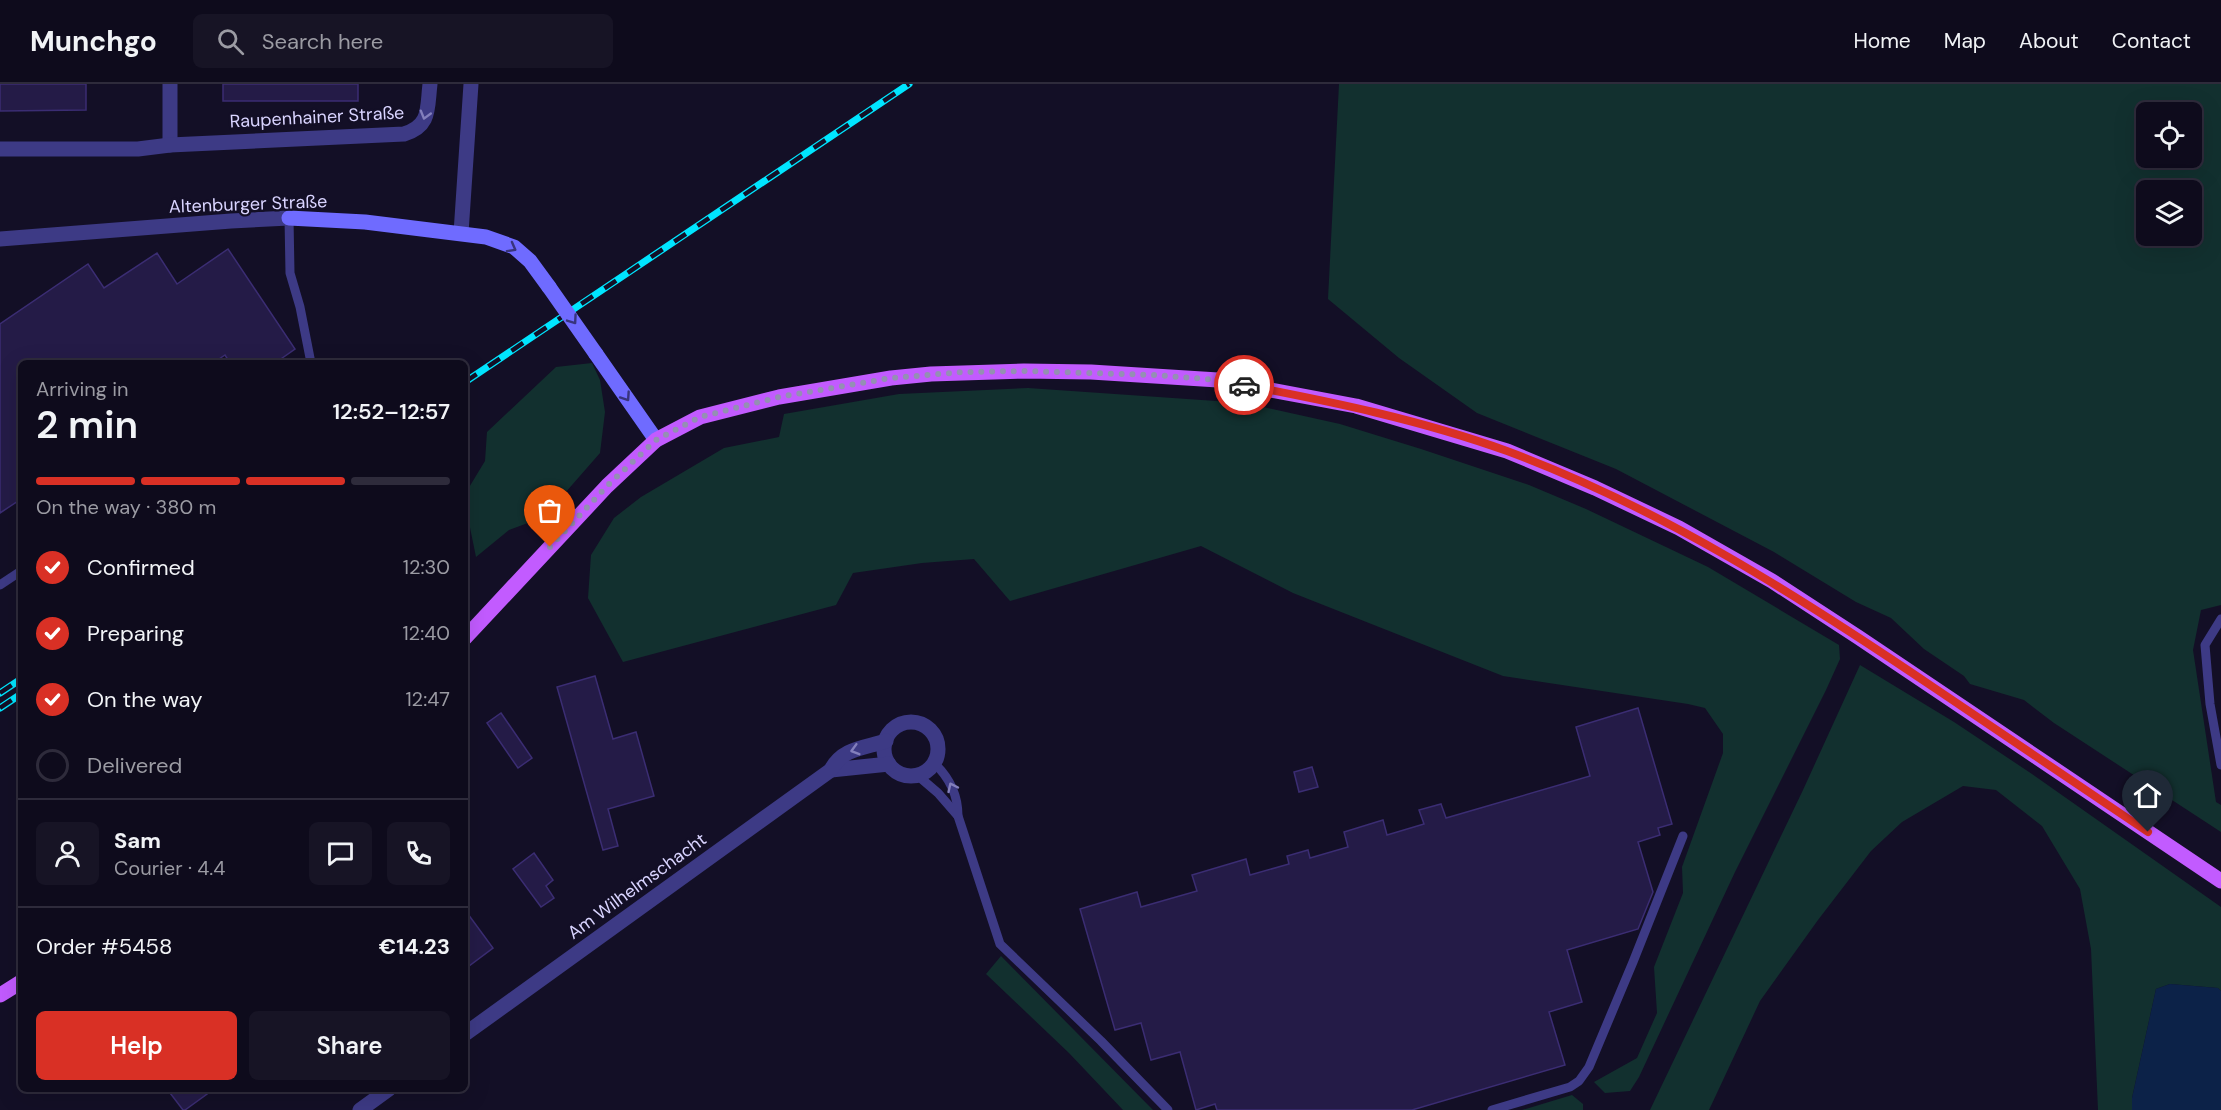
<!DOCTYPE html>
<html lang="en">
<head>
<meta charset="utf-8">
<style>
	body { margin:0; font-family:"DM Sans",sans-serif; background:#171425; color:#f1f3f6; height:100vh; display:flex; flex-direction:column; font-size:22px; white-space:nowrap }
	* { box-sizing:border-box; margin:0 }
	p { font-size:20px; color:#9b9ba3 }
	.icon { flex:none; width:33px; height:33px; fill:none; stroke:currentColor; stroke-width:2; stroke-linecap:round; stroke-linejoin:round }
	.map { position:relative; flex:1; overflow:hidden }
	.panel { position:absolute; left:18px; top:276px; width:450px; height:732px; display:flex; flex-direction:column; background:#0e0b1c; border-radius:9px; box-shadow:0 6px 24px #0002,0 0 0 2px #2e2b3b }
	.panel>* { flex:none }
	.buttons { position:absolute; left:2136px; top:18px; display:grid; gap:12px }
	.buttons a { display:grid; place-items:center; width:66px; height:66px; border-radius:9px; background:#0e0b1c; box-shadow:0 6px 24px #0002,0 0 0 2px #2e2b3b; font-size:30px }
	.pin { position:absolute; display:grid; place-items:center; width:51px; height:51px; color:#fff; margin:-62px -26px; border-radius:50% 50% 50% 0; rotate:-45deg; box-shadow:0 0 6px #0007 }
	.pin .icon { rotate:45deg }
	.courier { position:absolute; display:grid; place-items:center; width:60px; height:60px; margin:-30px; border:4px solid #d93025; border-radius:50%; background:#fff; color:#222; box-shadow:0 2px 8px #0007 }
	.overview em { font-style:normal; font-weight:600 }
	.overview div { display:flex; flex-direction:column-reverse }
	.overview { display:flex; align-items:center; justify-content:space-between; height:102px; padding:0 18px }
	h1 { font-size:39px; font-weight:600; line-height:45px }
	.bar { display:grid; grid-template-columns:repeat(4,1fr); gap:9px 6px; align-content:center; height:72px; padding:0 18px }
	.bar i { height:8px; border-radius:4px; background:#2e2b3b }
	.bar .current { background:#d93025 }
	.bar p { grid-column:span 4 }
	.line { display:flex; align-items:center; gap:15px; padding:0 18px; border-top:2px solid #2e2b3b }
	.line div { flex:1 }
	.round { display:grid; place-items:center; flex:none; width:63px; height:63px; border-radius:9px; background:#171425 }
	ol { padding:0 18px; list-style:none }
	li { display:flex; align-items:center; gap:18px; height:66px }
	li p { margin-inline-start:auto }
	li .icon { padding:6px; border-radius:50%; background:#d93025; color:#fff; stroke-width:4 }
	li:last-child { color:#9b9ba3 }
	li i { width:33px; height:33px; border:3px solid #2e2b3b; border-radius:50% }
	.primary-button { display:flex; gap:12px; margin-top:auto; padding:12px 18px }
	.primary-button a { flex:1; height:69px; border-radius:9px; background:#d93025; color:#fff; font-size:24px; font-weight:600; line-height:69px; text-align:center }
	.primary-button a+a { background:#171425; color:#f1f3f6 }
	header { display:flex; align-items:center; gap:36px; box-sizing:border-box; height:84px; padding:0 30px; background:#0e0b1c; border-bottom:2px solid #2e2b3b }
	header strong { font-size:28px }
	nav { display:flex; gap:33px; margin-inline-start:auto; font-size:21px }
	.search { width:420px; height:54px; background:#171425; display:flex; align-items:center; gap:15px; box-sizing:border-box; padding:0 21px; border-radius:9px; color:#9b9ba3; font-size:22px }
	.map>svg:first-child { display:block }
	.green { fill:#12302f; fill-rule:evenodd }
	.water { fill:#0c2248 }
	.building { fill:#241b47; stroke:#3b2d73; stroke-width:1.5 }
	.lines { fill:none; stroke-linecap:round; stroke-linejoin:round }
	.lane { stroke:#3d3a85; stroke-width:9 }
	.street { stroke:#3d3a85; stroke-width:15 }
	.secondary { stroke:#6f6bff; stroke-width:15 }
	.primary { stroke:#c25bff; stroke-width:15 }
	.rail-casing { stroke:#00e5ff; stroke-width:7 }
	.rail { stroke:#130f26; stroke-width:4.5; stroke-dasharray:14; stroke-linecap:butt }
	.secondary-bridge { stroke:#6f6bff; stroke-width:15 }
	.oneway { stroke:#837fbc }
	.oneway2 { stroke:#38347d }
	.done { stroke:#948fb3; stroke-width:6; stroke-dasharray:0 10.8 }
	.route { stroke:#d93025; stroke-width:8 }
	.labels { text-anchor:middle; dominant-baseline:central; stroke-width:4.5; stroke-linejoin:round; paint-order:stroke }
	.street-label { font-size:18px; fill:#d9d4ff; stroke:#130f26 }
</style>
</head>
<body>
<header>
<strong>Munchgo</strong>
<div class="search"><svg class="icon" aria-label="search" viewBox="0 0 24 24"><circle cx="10" cy="10" r="6"/><path d="M15 15l6 6"/></svg>Search here</div>
<nav><a>Home</a><a>Map</a><a>About</a><a>Contact</a></nav>
</header>
<div class="map">
<svg width="2221" height="1026" viewBox="0 0 2221 1026">
	<rect width="100%" height="100%" fill="#130f26"/>
	<!-- green -->
	<g class="green">
		<path d="M1339 0H2221V521L2201 526 2193 566 2216 718 2221 721V748L2054 639 2024 616 1970 600 1964 592 1924 565 1891 534 1856 518 1774 468 1616 385 1477 329 1399 274 1328 215ZM2146 28H2192V74H2146ZM2146 106H2192V152H2146Z"/>
		<polygon points="592,279 600,296 605,328 600,369 544,433 509,446 476,473 465,419 465,410 485,377 487,348 556,283"/>
		<polygon points="1028,304 1245,319 1340,340 1421,365 1529,401 1586,425 1708,483 1839,561 1840,575 1826,606 1735,788 1639,993 1630,1007 1605,1009 1594,998 1637,974 1657,929 1654,883 1683,809 1682,783 1723,669 1723,650 1705,624 1688,620 1503,592 1293,509 1201,462 1010,517 974,475 922,479 853,489 836,521 623,578 588,514 591,471 614,434 641,413 724,364 779,353 784,330 899,310"/>
		<polygon points="1860,581 1954,638 2032,690 2221,823 2221,907 2218,904 2170,900 2156,905 2132,1014 2132,1026 2098,1026 2091,865 2080,805 2042,742 1996,706 1963,702 1902,738 1871,767 1818,836 1760,917 1709,1026 1650,1026 1803,706"/>
		<polygon points="1001,872 1153,1026 1123,1026 1069,969 986,890"/>
		<polygon points="1572,1011 1583,1020 1583,1026 1522,1026"/>
	</g>
	<!-- water -->
	<polygon class="water" points="2170,900 2218,904 2221,907 2221,1026 2132,1026 2132,1014 2156,905"/>
	<!-- building -->
	<g class="building">
		<polygon points="0,0 86,0 86,26 0,27"/>
		<rect x="223" y="0" width="135" height="17"/>
		<polygon points="228,165 295,265 275,279 230,279 225,271 213,279 21,279 21,415 0,429 0,240 88,180 104,204 157,169 177,200"/>
		<polygon points="595,592 613,655 636,648 654,712 608,725 618,762 603,766 557,603"/>
		<polygon points="1638,624 1672,740 1658,744 1660,751 1638,758 1653,808 1638,845 1567,866 1582,918 1549,928 1565,981 1412,1026 1217,1026 1215,1020 1196,1026 1180,968 1151,976 1141,939 1115,946 1080,825 1137,808 1141,823 1197,807 1192,791 1246,775 1250,791 1289,780 1287,772 1308,766 1310,774 1348,763 1344,748 1383,736 1387,751 1424,740 1419,726 1441,720 1446,734 1590,692 1576,643"/>
		<polygon points="501,629 532,674 518,684 487,639"/>
		<polygon points="1312,683 1318,703 1299,708 1294,688"/>
		<polygon points="534,769 553,796 546,802 554,814 541,823 513,785"/>
		<polygon points="465,826 493,864 465,885"/>
		<polygon points="167,1005 214,1005 185,1026 183,1026"/>
	</g>
	<g class="lines">
		<!-- lane -->
		<g class="lane">
			<polyline points="289,134 290,189 300,223 311,279"/>
			<polyline points="0,501 21,487"/>
			<polyline points="2221,535 2205,561 2210,620 2221,681"/>
			<path d="M934 679C950 694 958 711 958 732L1000 860 1101 957 1168 1026"/>
			<polyline points="917,691 938,709 958,732"/>
			<polyline points="1492,1026 1570,1003 1579,997 1589,983 1633,878 1683,752"/>
		</g>
		<!-- street -->
		<g class="street">
			<polyline points="170,61 170,0"/>
			<path d="M0 65H138L170 61 404 50C431 42 427 24 430 0"/>
			<polyline points="461,149 471,0"/>
			<polyline points="0,155 231,137 289,134"/>
			<circle cx="911" cy="665" r="27"/>
			<polyline points="831,686 889,680"/>
			<path d="M465 950 831 686C842 664 864 664 886 657"/>
			<polyline points="360,1026 389,1005"/>
		</g>
		<!-- secondary -->
		<g class="secondary">
			<polyline points="289,134 365,138 486,153 514,163 530,177 549,203"/>
			<polyline points="596,270 656,356"/>
		</g>
		<!-- primary -->
		<g class="primary">
			<polyline points="465,554 607,402 656,356 700,333 779,313 891,294 931,290 1024,287 1091,288 1218,296 1356,322 1507,367 1595,404 1679,444 1772,497 1858,553 2221,797"/>
			<polyline points="0,911 21,898"/>
		</g>
		<!-- rail casing -->
		<g class="rail-casing">
			<g id="rail">
				<polyline points="465,298 909,0"/>
				<polyline points="0,609 21,595"/>
				<polyline points="0,624 21,610"/>
			</g>
		</g>
		<!-- rail -->
		<use href="#rail" class="rail"/>
		<!-- secondary-bridge -->
		<polyline class="secondary-bridge" points="549,203 596,270"/>
	</g>
	<!-- one-way arrows -->
	<defs><path id="oneway-chevron" d="M-2-3.5L2.5 0L-2 3.5" fill="none" stroke-width="1.6" stroke-linecap="round" stroke-linejoin="round" transform="scale(1.5)"/></defs>
	<g class="oneway">
		<use href="#oneway-chevron" transform="translate(425 31) rotate(106)"/>
		<use href="#oneway-chevron" transform="translate(855 666) rotate(164)"/>
		<use href="#oneway-chevron" transform="translate(952 703) rotate(-115)"/>
	</g>
	<g class="oneway2">
		<use href="#oneway-chevron" transform="translate(512 164) rotate(29)"/>
		<use href="#oneway-chevron" transform="translate(573 236) rotate(55)"/>
		<use href="#oneway-chevron" transform="translate(626 313) rotate(56)"/>
	</g>
	<g class="lines">
		<!-- done -->
		<polyline class="done" points="550,463 607,402 656,356 700,333 779,313 891,294 964,288 1024,287 1154,291 1218,296 1244,301"/>
		<!-- route -->
		<path class="route" d="M1244 301C1333 318 1421 336 1507 367 1661 424 1800 513 1936 605 2006 653 2077 700 2148 748"/>
	</g>
	<g class="labels">
		<!-- street labels -->
		<g class="street-label">
			<text transform="translate(317 33) rotate(-3)">Raupenhainer Straße</text>
			<text transform="translate(248 120) rotate(-2)">Altenburger Straße</text>
			<text transform="translate(637 802) rotate(-36)">Am Wilhelmschacht</text>
		</g>
	</g>
</svg>
<div class="buttons">
<a><svg class="icon" aria-label="locate" viewBox="0 0 24 24"><circle cx="12" cy="12" r="6"/><path d="M12 2v4M12 18v4M2 12h4M18 12h4"/></svg></a>
<a><svg class="icon" aria-label="layers" viewBox="0 0 24 24"><path d="M12 4l9 5-9 5-9-5zM3 14l9 5 9-5"/></svg></a>
</div>
<div class="pin" style="left:550px;top:463px;background:#ea580c"><svg class="icon" aria-label="bag" viewBox="0 0 24 24"><path d="M5 8h14l-1 12H6zM9 8a3 3 0 0 1 6 0"/></svg></div>
<div class="pin" style="left:2148px;top:748px;background:#1f2937"><svg class="icon" aria-label="home" viewBox="0 0 24 24"><path d="M3 11l9-7 9 7M6 9v11h12V9"/></svg></div>
<div class="courier" style="left:1244px;top:301px"><svg class="icon" aria-label="car" viewBox="0 0 24 24"><path d="M5 17H2v-5l4-1 3-4h7l3 4 3 1v5h-3M9 17h6M6 11h13"/><circle cx="7" cy="17" r="2"/><circle cx="17" cy="17" r="2"/></svg></div>
<section class="panel">
<div class="overview"><div><h1>2 min</h1><p>Arriving in</p></div><em>12:52–12:57</em></div>
<div class="bar"><i class="current"></i><i class="current"></i><i class="current"></i><i></i><p>On the way · 380 m</p></div>
<ol>
<li><svg class="icon" aria-label="check" viewBox="0 0 24 24"><path d="M5 12l5 5 9-10"/></svg>Confirmed<p>12:30</p></li>
<li><svg class="icon" aria-label="check" viewBox="0 0 24 24"><path d="M5 12l5 5 9-10"/></svg>Preparing<p>12:40</p></li>
<li><svg class="icon" aria-label="check" viewBox="0 0 24 24"><path d="M5 12l5 5 9-10"/></svg>On the way<p>12:47</p></li>
<li><i></i>Delivered</li>
</ol>
<div class="line" style="height:108px"><a class="round"><svg class="icon" aria-label="person" viewBox="0 0 24 24"><circle cx="12" cy="8" r="4"/><path d="M4 21q1-7 8-7t8 7"/></svg></a><div><b>Sam</b><p>Courier · 4.4</p></div><a class="round"><svg class="icon" aria-label="chat" viewBox="0 0 24 24"><path d="M4 5h16v11H9l-5 4z"/></svg></a><a class="round"><svg class="icon" aria-label="phone" viewBox="0 0 24 24"><path d="M5 4h4l2 5-3 2q2 4 5 5l2-3 5 2v4C11 20 4 13 5 4z"/></svg></a></div>
<div class="line" style="height:78px"><div>Order #5458</div><b>€14.23</b></div>
<div class="primary-button"><a>Help</a><a>Share</a></div>
</section>
</div>
</body>
</html>
